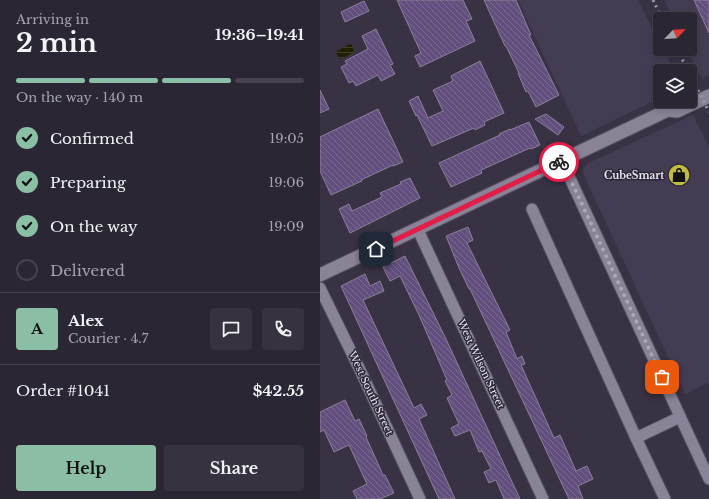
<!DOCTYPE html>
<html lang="en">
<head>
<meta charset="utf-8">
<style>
	body { margin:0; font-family:"Libre Baskerville",serif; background:#37323f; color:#f1f3f6; height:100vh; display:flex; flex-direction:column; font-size:15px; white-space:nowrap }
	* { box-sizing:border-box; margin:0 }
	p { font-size:13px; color:#a6a5ac }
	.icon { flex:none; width:22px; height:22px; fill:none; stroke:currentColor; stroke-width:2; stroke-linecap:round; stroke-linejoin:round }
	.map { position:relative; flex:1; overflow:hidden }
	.drawer { display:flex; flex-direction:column; background:#2b2633; width:320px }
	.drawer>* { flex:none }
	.needle { width:26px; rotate:65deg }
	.controls { position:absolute; left:333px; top:12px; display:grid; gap:8px }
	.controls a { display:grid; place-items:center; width:44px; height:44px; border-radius:4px; background:#2b2633; box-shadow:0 2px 6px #0003,0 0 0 1px #47434e; font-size:20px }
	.pin { position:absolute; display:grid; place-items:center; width:34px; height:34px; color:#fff; margin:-17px; border-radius:8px; box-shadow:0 2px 6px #0006 }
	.courier { position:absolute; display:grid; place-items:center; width:40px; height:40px; margin:-20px; border:3px solid #e11d48; border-radius:50%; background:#fff; color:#222; box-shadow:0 1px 5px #0007 }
	.summary em { font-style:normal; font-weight:700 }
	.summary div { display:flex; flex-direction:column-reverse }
	.summary { display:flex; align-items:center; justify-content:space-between; height:68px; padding:0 16px }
	h1 { font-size:26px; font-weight:700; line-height:30px }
	.bar { display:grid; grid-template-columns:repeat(4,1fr); gap:6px 4px; align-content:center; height:48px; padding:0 16px }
	.bar i { height:5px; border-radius:3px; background:#47434e }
	.bar .selected { background:#8abfa5 }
	.bar p { grid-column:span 4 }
	.line { display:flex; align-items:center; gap:10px; padding:0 16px; border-top:1px solid #47434e }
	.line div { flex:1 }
	.round { display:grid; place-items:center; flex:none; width:42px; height:42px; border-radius:4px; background:#37323f }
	ol { padding:0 16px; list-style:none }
	li { display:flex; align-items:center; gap:12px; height:44px }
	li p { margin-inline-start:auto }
	li .icon { padding:4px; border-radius:50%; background:#8abfa5; color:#111; stroke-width:4 }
	li:last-child { color:#a6a5ac }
	li i { width:22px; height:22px; border:2px solid #47434e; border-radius:50% }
	.action { display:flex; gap:8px; margin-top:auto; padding:8px 16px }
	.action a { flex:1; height:46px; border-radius:4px; background:#8abfa5; color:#111; font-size:16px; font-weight:700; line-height:46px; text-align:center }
	.action a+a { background:#37323f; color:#f1f3f6 }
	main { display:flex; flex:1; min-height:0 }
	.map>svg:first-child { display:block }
	.built { fill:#443c53 }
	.water { fill:url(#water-rules) }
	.building { fill:url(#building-back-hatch); stroke:#898197 }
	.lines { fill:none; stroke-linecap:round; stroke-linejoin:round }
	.minor-casing { stroke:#554f5e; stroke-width:13 }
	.tertiary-casing { stroke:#554f5e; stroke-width:15 }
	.minor { stroke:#8a8297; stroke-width:11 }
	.tertiary { stroke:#8a8297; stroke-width:13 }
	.rail { stroke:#a19caa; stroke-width:3; stroke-dasharray:2 4; stroke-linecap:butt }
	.done { stroke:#ada8b6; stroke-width:4; stroke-dasharray:0 7.2 }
	.route { stroke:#e11d48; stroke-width:5 }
	.labels { text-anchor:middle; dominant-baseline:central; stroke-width:3; stroke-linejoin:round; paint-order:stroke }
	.poi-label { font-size:10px; font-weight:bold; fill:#ebe7f3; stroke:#2f283a; text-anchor:end }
	.street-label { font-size:10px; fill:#ebe7f3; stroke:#2f283a }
</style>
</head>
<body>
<main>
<section class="drawer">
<div class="summary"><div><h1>2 min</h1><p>Arriving in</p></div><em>19:36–19:41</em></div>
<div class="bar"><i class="selected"></i><i class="selected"></i><i class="selected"></i><i></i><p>On the way · 140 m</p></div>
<ol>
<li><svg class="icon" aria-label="check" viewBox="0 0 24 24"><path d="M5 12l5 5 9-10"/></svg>Confirmed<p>19:05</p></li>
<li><svg class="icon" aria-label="check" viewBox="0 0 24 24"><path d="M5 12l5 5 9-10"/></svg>Preparing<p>19:06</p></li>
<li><svg class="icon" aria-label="check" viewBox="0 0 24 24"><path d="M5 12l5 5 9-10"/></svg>On the way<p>19:09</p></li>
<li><i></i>Delivered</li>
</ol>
<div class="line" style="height:72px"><b class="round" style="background:#8abfa5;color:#111">A</b><div><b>Alex</b><p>Courier · 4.7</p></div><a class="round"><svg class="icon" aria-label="chat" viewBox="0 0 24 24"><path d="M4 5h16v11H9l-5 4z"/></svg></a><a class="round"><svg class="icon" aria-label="phone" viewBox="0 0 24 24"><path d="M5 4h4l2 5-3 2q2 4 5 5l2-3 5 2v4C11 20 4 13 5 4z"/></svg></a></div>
<div class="line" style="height:52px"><div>Order #1041</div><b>$42.55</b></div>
<div class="action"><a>Help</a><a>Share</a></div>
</section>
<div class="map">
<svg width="389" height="499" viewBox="0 0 389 499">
	<defs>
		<pattern id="water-rules" width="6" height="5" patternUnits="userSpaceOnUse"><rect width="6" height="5" fill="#201f02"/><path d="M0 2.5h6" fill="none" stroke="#414027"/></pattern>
		<pattern id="building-back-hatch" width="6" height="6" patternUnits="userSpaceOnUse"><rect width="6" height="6" fill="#624f7e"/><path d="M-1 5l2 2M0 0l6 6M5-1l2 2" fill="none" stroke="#796891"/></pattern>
	</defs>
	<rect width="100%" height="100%" fill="#393244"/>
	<!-- built -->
	<g class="built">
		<polygon points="198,0 318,0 340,44 340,49 343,49 354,71 340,71 340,98 261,136"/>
		<polygon points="344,0 389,0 389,75 382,79 367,49 370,49 370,19 353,19"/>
		<polygon points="373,115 389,147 389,382 365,394 263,173 263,169 268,163"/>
	</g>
	<!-- water -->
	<polygon class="water" points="30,44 32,45 34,52 21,59 19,58 16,53 17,51"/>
	<!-- building -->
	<g class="building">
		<polygon points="77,0 143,0 152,19 146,21 155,41 100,67 95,56 101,53"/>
		<polygon points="164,0 196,0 211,35 209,35 239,95 216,107 208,91 206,92 198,73 199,73 186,46 185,46"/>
		<polygon points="374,0 389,0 389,33"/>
		<polygon points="44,1 49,11 25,22 21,12"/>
		<polygon points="56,29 73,64 70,65 75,74 61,81 58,75 36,86 33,81 29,83 21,67 27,64 25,61 48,49 42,36"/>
		<polygon points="160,61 184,113 164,122 165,125 155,130 154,128 112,146 97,115 96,116 89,101 98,96 108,118 123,111 113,90 133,81 131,76"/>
		<polygon points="0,90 9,109 0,113"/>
		<polygon points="58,109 83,162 73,166 73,165 41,180 42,181 11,195 0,171 0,137"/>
		<polygon points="226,114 244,127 238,135 215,119"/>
		<polygon points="209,122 220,145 211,149 210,148 161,170 162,173 131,187 119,163 180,135 179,134 190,129 190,130"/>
		<polygon points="90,178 100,198 30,233 19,209 29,204 32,211 62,197 60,193 81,184 80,182"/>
		<polygon points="148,227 153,240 147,243 190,330 186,332 197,359 202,356 205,364 201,365 234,438 240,435 256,471 267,466 273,479 258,486 263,499 249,499 150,289 149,289 139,268 126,236"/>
		<polygon points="85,256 126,339 200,499 184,499 176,480 169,483 164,472 171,469 162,451 159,452 150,430 135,436 131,428 139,424 127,398 132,395 125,381 127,380 99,315 80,276 70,281 63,267"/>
		<polygon points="45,274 50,286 60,281 64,291 43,300 94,408 101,404 107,415 99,419 135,499 119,499 21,286"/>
		<polygon points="25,400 35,421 39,419 47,436 46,437 63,475 65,475 74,493 60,499 37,499 33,491 47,484 29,445 14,452 4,430 0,432 0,412"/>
	</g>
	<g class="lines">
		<!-- minor casing -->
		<g class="minor-casing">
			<g id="minor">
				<polyline points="242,161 389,479"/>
				<polyline points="212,209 316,438 345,499"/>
				<polyline points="98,230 223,499"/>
				<polyline points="0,288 41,372 100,499"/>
				<polyline points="316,438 360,417"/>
			</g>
		</g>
		<!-- tertiary casing -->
		<g class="tertiary-casing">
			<polyline id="tertiary" points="0,275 348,110 357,111 389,96"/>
		</g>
		<!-- minor -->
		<use href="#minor" class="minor"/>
		<!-- tertiary -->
		<use href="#tertiary" class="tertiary"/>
		<!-- rail -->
		<g class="rail">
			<polyline points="333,0 342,19"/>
			<polyline points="357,49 368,71"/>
			<polyline points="370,74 389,112"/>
		</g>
	</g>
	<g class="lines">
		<!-- done -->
		<polyline class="done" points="239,162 242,161 342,377"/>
		<!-- route -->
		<polyline class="route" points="56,249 239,162"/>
	</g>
	<!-- icons -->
	<defs>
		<g id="shop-disc" transform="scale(1.15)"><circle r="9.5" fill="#c1bd40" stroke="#2f283a"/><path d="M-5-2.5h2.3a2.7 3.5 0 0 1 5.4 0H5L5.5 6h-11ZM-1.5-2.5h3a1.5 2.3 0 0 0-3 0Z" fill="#111"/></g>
	</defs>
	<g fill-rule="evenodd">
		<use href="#shop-disc" x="359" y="175"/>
	</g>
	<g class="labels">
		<!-- poi labels -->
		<g class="poi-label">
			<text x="344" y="175">CubeSmart</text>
		</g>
		<!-- street labels -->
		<g class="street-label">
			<text transform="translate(161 364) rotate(65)">West Wilson Street</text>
			<text transform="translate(51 393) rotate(65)">West South Street</text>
		</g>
	</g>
</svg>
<div class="controls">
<a><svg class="needle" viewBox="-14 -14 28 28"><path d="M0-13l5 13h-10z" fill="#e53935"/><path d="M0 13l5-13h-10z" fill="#a6a5ac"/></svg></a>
<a><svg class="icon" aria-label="layers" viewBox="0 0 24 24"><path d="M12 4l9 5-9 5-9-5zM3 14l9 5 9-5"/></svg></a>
</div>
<div class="pin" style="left:342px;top:377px;background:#ea580c"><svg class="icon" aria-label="bag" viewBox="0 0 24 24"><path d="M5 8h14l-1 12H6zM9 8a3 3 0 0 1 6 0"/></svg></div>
<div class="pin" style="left:56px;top:249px;background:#1f2937"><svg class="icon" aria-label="home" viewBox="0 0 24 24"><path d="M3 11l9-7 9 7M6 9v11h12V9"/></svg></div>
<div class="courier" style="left:239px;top:162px"><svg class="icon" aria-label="bike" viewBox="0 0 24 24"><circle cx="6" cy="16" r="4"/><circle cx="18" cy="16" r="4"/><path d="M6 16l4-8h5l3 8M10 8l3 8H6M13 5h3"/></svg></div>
</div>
</main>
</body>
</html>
